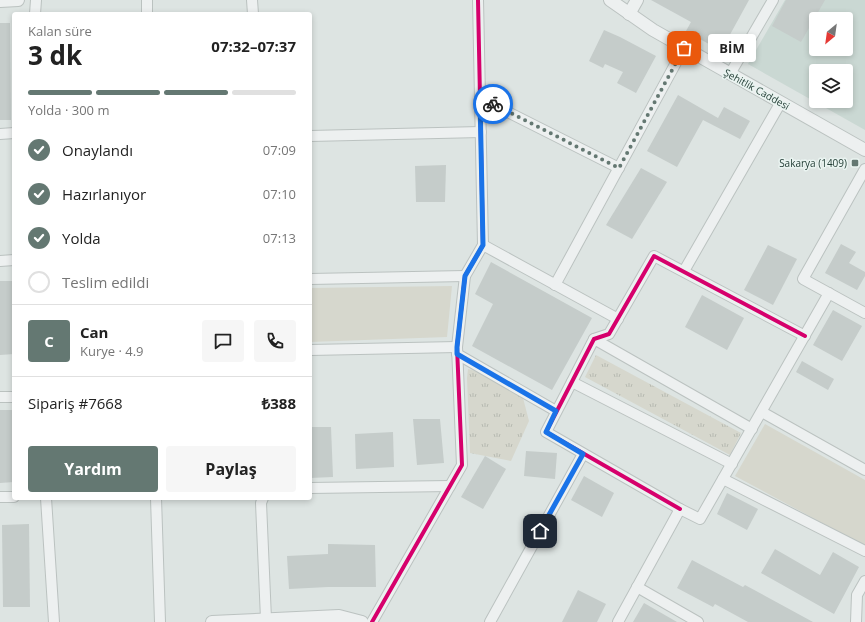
<!DOCTYPE html>
<html lang="tr">
<head>
<meta charset="utf-8">
<style>
	body { margin:0; font-family:"Open Sans",sans-serif; background:#f6f6f6; color:#222; height:100vh; display:flex; flex-direction:column; font-size:15px; white-space:nowrap }
	* { box-sizing:border-box; margin:0 }
	p { font-size:13px; color:#767676 }
	.icon { flex:none; width:22px; height:22px; fill:none; stroke:currentColor; stroke-width:2; stroke-linecap:round; stroke-linejoin:round }
	.map { position:relative; flex:1; overflow:hidden }
	.side { position:absolute; left:12px; top:12px; width:300px; height:488px; display:flex; flex-direction:column; background:#fff; border-radius:4px; box-shadow:0 2px 6px #0003 }
	.side>* { flex:none }
	.needle { width:26px; rotate:209deg }
	.fabs { position:absolute; left:809px; top:12px; display:grid; gap:8px }
	.fabs a { display:grid; place-items:center; width:44px; height:44px; border-radius:4px; background:#fff; box-shadow:0 2px 6px #0003; font-size:20px }
	.pin { position:absolute; display:grid; place-items:center; width:34px; height:34px; color:#fff; margin:-17px; border-radius:8px; box-shadow:0 2px 6px #0006 }
	.courier { position:absolute; display:grid; place-items:center; width:40px; height:40px; margin:-20px; border:3px solid #1a73e8; border-radius:50%; background:#fff; color:#222; box-shadow:0 1px 5px #0007 }
	.bubble { position:absolute; height:28px; border-radius:4px; background:#fff; box-shadow:0 2px 6px #0003; font-size:13px; font-weight:700; line-height:28px; text-align:center }
	.summary em { font-style:normal; font-weight:700 }
	.summary div { display:flex; flex-direction:column-reverse }
	.summary { display:flex; align-items:center; justify-content:space-between; height:68px; padding:0 16px }
	h1 { font-size:26px; font-weight:700; line-height:30px }
	.bar { display:grid; grid-template-columns:repeat(4,1fr); gap:6px 4px; align-content:center; height:48px; padding:0 16px }
	.bar i { height:5px; border-radius:3px; background:#e0e0e0 }
	.bar .selected { background:#647872 }
	.bar p { grid-column:span 4 }
	.line { display:flex; align-items:center; gap:10px; padding:0 16px; border-top:1px solid #e0e0e0 }
	.line div { flex:1 }
	.round { display:grid; place-items:center; flex:none; width:42px; height:42px; border-radius:4px; background:#f6f6f6 }
	ol { padding:0 16px; list-style:none }
	li { display:flex; align-items:center; gap:12px; height:44px }
	li p { margin-inline-start:auto }
	li .icon { padding:4px; border-radius:50%; background:#647872; color:#fff; stroke-width:4 }
	li:last-child { color:#767676 }
	li i { width:22px; height:22px; border:2px solid #e0e0e0; border-radius:50% }
	.primary-button { display:flex; gap:8px; margin-top:auto; padding:8px 16px }
	.primary-button a { flex:1; height:46px; border-radius:4px; background:#647872; color:#fff; font-size:16px; font-weight:700; line-height:46px; text-align:center }
	.primary-button a+a { background:#f6f6f6; color:#222 }
	.map>svg:first-child { display:block }
	.built { fill:#cad8d3; fill-rule:evenodd }
	.grass { fill:url(#grass-tufts) }
	.park { fill:#d6d7cd }
	.building { fill:#c5ccca }
	.lines { fill:none; stroke-linecap:round; stroke-linejoin:round }
	.minor-casing { stroke:#bbc2c0; stroke-width:12 }
	.tertiary-casing { stroke:#bbc2c0; stroke-width:14 }
	.minor { stroke:#edf0f0; stroke-width:10 }
	.tertiary { stroke:#edf0f0; stroke-width:12 }
	.cycleway-casing { stroke:#eaf4f1; stroke-width:6 }
	.cycleway { stroke:#d6006c; stroke-width:4 }
	.done { stroke:#647872; stroke-width:4; stroke-dasharray:0 7.2 }
	.route { stroke:#1a73e8; stroke-width:5 }
	.poi-dot { fill:#647872; stroke:#eaf4f1; stroke-width:1.5 }
	.labels { text-anchor:middle; dominant-baseline:central; stroke-width:3; stroke-linejoin:round; paint-order:stroke }
	.street-label { font-size:10px; fill:#233e36; stroke:#eaf4f1 }
	.poi-label { font-size:10px; fill:#233e36; stroke:#eaf4f1; text-anchor:end }
</style>
</head>
<body>
<div class="map">
<svg width="865" height="622" viewBox="0 0 865 622">
	<defs>
		<pattern id="grass-tufts" width="24" height="20" patternUnits="userSpaceOnUse"><rect width="24" height="20" fill="#d6d7cd"/><path d="M3 7l-1-3M5 7V3M7 7l1-3M15 17l-1-3M17 17v-4M19 17l1-3" fill="none" stroke="#b7bab1"/></pattern>
	</defs>
	<rect width="100%" height="100%" fill="#dde4e2"/>
	<!-- built -->
	<path class="built" d="M785 0H865V130L748 64ZM816 19H846V49H816ZM816 71H846V101H816Z"/>
	<!-- grass -->
	<g class="grass">
		<polygon points="596,355 741,433 730,455 585,377"/>
		<polygon points="468,369 476,371 523,398 529,421 511,461 470,453 467,378"/>
	</g>
	<!-- park -->
	<g class="park">
		<polygon points="452,286 447,337 310,342 310,288"/>
		<polygon points="765,424 865,480 865,546 735,476"/>
	</g>
	<!-- building -->
	<g class="building">
		<polygon points="651,0 749,0 721,51 686,31 691,22"/>
		<polygon points="786,0 825,0 801,42 772,26"/>
		<polygon points="0,23 10,23 11,120 0,120"/>
		<polygon points="604,30 620,37 656,56 636,93 617,83 623,72 605,64 603,68 589,61"/>
		<polygon points="678,95 718,118 724,107 750,121 740,139 703,120 677,167 647,151"/>
		<polygon points="446,165 445,202 416,202 415,166"/>
		<polygon points="641,168 667,182 632,239 606,225"/>
		<polygon points="841,244 856,252 849,263 865,272 865,276 857,290 825,273"/>
		<polygon points="768,245 797,259 773,305 744,290"/>
		<polygon points="491,262 592,318 552,390 472,346 493,304 475,294"/>
		<polygon points="0,281 14,281 14,354 0,355"/>
		<polygon points="702,295 744,318 727,350 685,327"/>
		<polygon points="833,310 862,326 842,361 813,345"/>
		<polygon points="802,361 834,379 828,390 796,372"/>
		<polygon points="0,410 12,410 14,482 0,483"/>
		<polygon points="413,419 440,419 444,463 417,465"/>
		<polygon points="310,427 331,427 333,477 310,478"/>
		<polygon points="393,432 394,467 356,469 355,434"/>
		<polygon points="526,451 557,453 555,479 524,476"/>
		<polygon points="485,456 506,469 483,509 461,497"/>
		<polygon points="584,476 614,493 602,517 571,500"/>
		<polygon points="727,493 758,509 747,530 717,514"/>
		<polygon points="29,524 30,607 3,607 2,525"/>
		<polygon points="328,544 375,545 376,587 328,587 289,589 287,556 328,554"/>
		<polygon points="775,549 820,575 833,552 859,567 834,614 761,573"/>
		<polygon points="692,560 743,587 745,585 813,622 748,622 715,604 713,607 677,588"/>
		<polygon points="578,590 606,604 597,622 562,622"/>
		<polygon points="644,603 677,622 633,622"/>
	</g>
	<g class="lines">
		<!-- minor casing -->
		<g class="minor-casing">
			<g id="minor">
				<polyline points="252,0 253,14"/>
				<polyline points="35,14 36,0"/>
				<polyline points="147,14 147,0"/>
				<polyline points="730,74 773,0"/>
				<polyline points="480,98 619,168"/>
				<polyline points="0,134 14,133"/>
				<polyline points="310,136 481,132"/>
				<polyline points="865,169 803,279 865,313"/>
				<polyline points="483,245 618,319"/>
				<polyline points="0,261 14,260"/>
				<polyline points="684,271 781,102"/>
				<polyline points="310,279 465,276"/>
				<polyline points="555,285 684,48"/>
				<polyline points="594,339 752,429"/>
				<polyline points="310,350 457,347"/>
				<polyline points="457,354 556,411"/>
				<polyline points="572,382 732,464"/>
				<polyline points="0,397 14,397"/>
				<polyline points="762,412 865,470"/>
				<polyline points="723,479 865,551"/>
				<polyline points="310,488 450,486"/>
				<polyline points="0,497 14,497"/>
				<polyline points="46,498 54,622"/>
				<polyline points="156,498 160,622"/>
				<polyline points="263,498 261,503 266,619"/>
				<polyline points="680,509 546,432 594,339 609,334 654,256 805,336"/>
				<polyline points="637,587 698,622"/>
				<polyline points="372,622 462,465 457,347 465,276 483,245 478,0"/>
				<polyline points="490,622 583,454"/>
				<polyline points="618,622 680,509 700,519 829,293"/>
				<polyline points="856,622 857,595 865,581"/>
			</g>
		</g>
		<!-- tertiary casing -->
		<g class="tertiary-casing">
			<g id="tertiary">
				<polyline points="610,0 653,30 865,150"/>
				<polyline points="0,1 18,0"/>
				<polyline points="629,14 637,0"/>
				<polyline points="212,622 339,616 362,622"/>
			</g>
		</g>
		<!-- minor -->
		<use href="#minor" class="minor"/>
		<!-- tertiary -->
		<use href="#tertiary" class="tertiary"/>
		<!-- cycleway casing -->
		<g class="cycleway-casing">
			<g id="cycleway">
				<polyline points="680,509 546,432 594,339 609,334 654,256 805,336"/>
				<polyline points="372,622 462,465 457,347 465,276 483,245 478,0"/>
			</g>
		</g>
		<!-- cycleway -->
		<use href="#cycleway" class="cycleway"/>
	</g>
	<g class="lines">
		<!-- done -->
		<polyline class="done" points="493,104 619,168 684,48"/>
		<!-- route -->
		<polyline class="route" points="493,104 480,98 483,245 465,276 457,347 457,354 556,411 546,432 583,454 540,531"/>
	</g>
	<!-- markers -->
	<rect class="poi-dot" x="851" y="159" width="8" height="8" rx="2"/>
	<g class="labels">
		<!-- street labels -->
		<g class="street-label">
			<text transform="translate(757 89) rotate(29)">Şehitlik Caddesi</text>
		</g>
		<!-- poi labels -->
		<g class="poi-label">
			<text x="847" y="163">Sakarya (1409)</text>
		</g>
	</g>
</svg>
<div class="fabs">
<a><svg class="needle" viewBox="-14 -14 28 28"><path d="M0-13l5 13h-10z" fill="#e53935"/><path d="M0 13l5-13h-10z" fill="#767676"/></svg></a>
<a><svg class="icon" aria-label="layers" viewBox="0 0 24 24"><path d="M12 4l9 5-9 5-9-5zM3 14l9 5 9-5"/></svg></a>
</div>
<div class="pin" style="left:684px;top:48px;background:#ea580c"><svg class="icon" aria-label="bag" viewBox="0 0 24 24"><path d="M5 8h14l-1 12H6zM9 8a3 3 0 0 1 6 0"/></svg></div>
<div class="pin" style="left:540px;top:531px;background:#1f2937"><svg class="icon" aria-label="home" viewBox="0 0 24 24"><path d="M3 11l9-7 9 7M6 9v11h12V9"/></svg></div>
<div class="courier" style="left:493px;top:104px"><svg class="icon" aria-label="bike" viewBox="0 0 24 24"><circle cx="6" cy="16" r="4"/><circle cx="18" cy="16" r="4"/><path d="M6 16l4-8h5l3 8M10 8l3 8H6M13 5h3"/></svg></div>
<div class="bubble" style="left:708px;top:34px;width:48px">BİM</div>
<section class="side">
<div class="summary"><div><h1>3 dk</h1><p>Kalan süre</p></div><em>07:32–07:37</em></div>
<div class="bar"><i class="selected"></i><i class="selected"></i><i class="selected"></i><i></i><p>Yolda · 300 m</p></div>
<ol>
<li><svg class="icon" aria-label="check" viewBox="0 0 24 24"><path d="M5 12l5 5 9-10"/></svg>Onaylandı<p>07:09</p></li>
<li><svg class="icon" aria-label="check" viewBox="0 0 24 24"><path d="M5 12l5 5 9-10"/></svg>Hazırlanıyor<p>07:10</p></li>
<li><svg class="icon" aria-label="check" viewBox="0 0 24 24"><path d="M5 12l5 5 9-10"/></svg>Yolda<p>07:13</p></li>
<li><i></i>Teslim edildi</li>
</ol>
<div class="line" style="height:72px"><b class="round" style="background:#647872;color:#fff">C</b><div><b>Can</b><p>Kurye · 4.9</p></div><a class="round"><svg class="icon" aria-label="chat" viewBox="0 0 24 24"><path d="M4 5h16v11H9l-5 4z"/></svg></a><a class="round"><svg class="icon" aria-label="phone" viewBox="0 0 24 24"><path d="M5 4h4l2 5-3 2q2 4 5 5l2-3 5 2v4C11 20 4 13 5 4z"/></svg></a></div>
<div class="line" style="height:52px"><div>Sipariş #7668</div><b>₺388</b></div>
<div class="primary-button"><a>Yardım</a><a>Paylaş</a></div>
</section>
</div>
</body>
</html>
